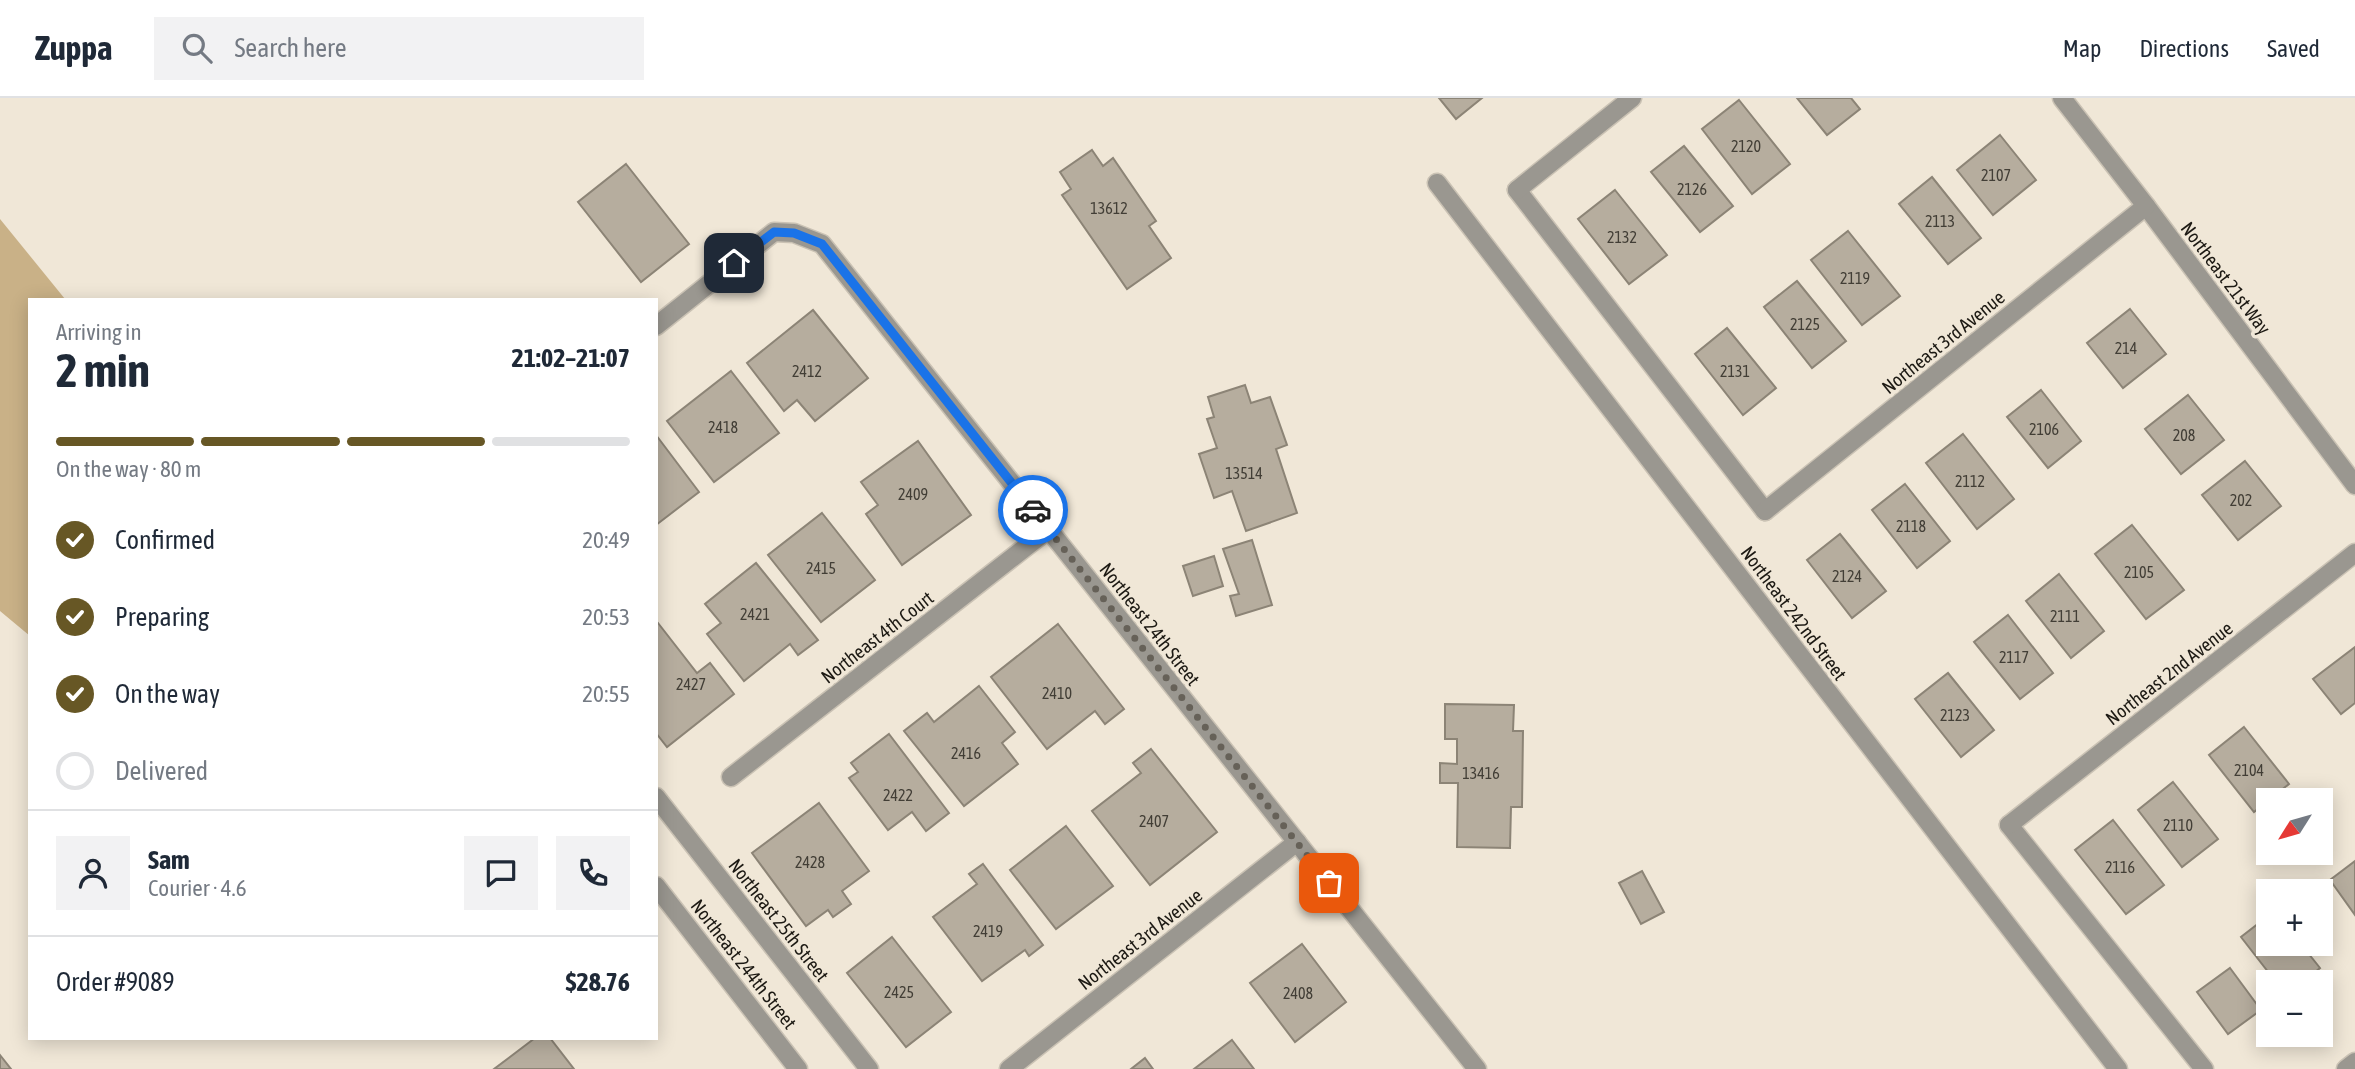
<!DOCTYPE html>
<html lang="en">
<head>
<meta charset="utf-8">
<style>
	body { margin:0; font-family:"Asap Condensed",sans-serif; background:#f2f2f3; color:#1f2937; height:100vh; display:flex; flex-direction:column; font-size:26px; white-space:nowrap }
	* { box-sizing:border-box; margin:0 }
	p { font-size:23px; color:#747a83 }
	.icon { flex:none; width:38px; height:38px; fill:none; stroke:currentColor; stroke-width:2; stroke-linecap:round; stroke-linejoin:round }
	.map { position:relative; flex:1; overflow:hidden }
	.sheet { position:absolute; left:28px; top:200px; width:630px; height:742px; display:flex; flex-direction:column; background:#fff; border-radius:0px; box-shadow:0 4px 18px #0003 }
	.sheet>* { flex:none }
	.needle { width:46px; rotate:233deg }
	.tools { position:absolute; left:2256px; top:690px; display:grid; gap:14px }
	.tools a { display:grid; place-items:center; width:77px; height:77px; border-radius:0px; background:#fff; box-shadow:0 4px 18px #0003; font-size:35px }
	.pin { position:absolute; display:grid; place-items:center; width:60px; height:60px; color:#fff; margin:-30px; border-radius:14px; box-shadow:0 4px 10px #0006 }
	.courier { position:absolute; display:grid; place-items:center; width:70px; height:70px; margin:-35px; border:5px solid #1a73e8; border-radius:50%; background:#fff; color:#222; box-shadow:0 2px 9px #0007 }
	.summary em { font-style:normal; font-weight:700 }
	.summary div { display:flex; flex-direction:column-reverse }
	.summary { display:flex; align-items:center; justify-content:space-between; height:119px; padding:0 28px }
	h1 { font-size:46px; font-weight:700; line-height:52px }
	.bar { display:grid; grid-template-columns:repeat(4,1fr); gap:10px 7px; align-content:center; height:84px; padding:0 28px }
	.bar i { height:9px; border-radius:5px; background:#e0e1e3 }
	.bar .on { background:#675725 }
	.bar p { grid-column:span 4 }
	.line { display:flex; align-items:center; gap:18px; padding:0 28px; border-top:2px solid #e0e1e3 }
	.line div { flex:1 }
	.round { display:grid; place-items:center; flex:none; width:74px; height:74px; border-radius:0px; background:#f2f2f3 }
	ol { padding:0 28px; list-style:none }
	li { display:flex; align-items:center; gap:21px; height:77px }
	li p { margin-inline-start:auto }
	li .icon { padding:7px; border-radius:50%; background:#675725; color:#fff; stroke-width:4 }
	li:last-child { color:#747a83 }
	li i { width:38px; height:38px; border:4px solid #e0e1e3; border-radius:50% }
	header { display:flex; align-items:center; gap:42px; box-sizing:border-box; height:98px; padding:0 35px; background:#fff; border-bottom:2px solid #e0e1e3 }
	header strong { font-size:33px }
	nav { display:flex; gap:38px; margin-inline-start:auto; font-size:24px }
	.search { width:490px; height:63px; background:#f2f2f3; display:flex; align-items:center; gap:18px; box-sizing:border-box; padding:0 24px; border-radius:0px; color:#747a83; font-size:26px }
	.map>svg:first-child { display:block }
	.green { fill:#c9b187 }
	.building { fill:#b6ad9e; stroke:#8c8476; stroke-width:2 }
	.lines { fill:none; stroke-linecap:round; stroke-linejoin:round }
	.service-casing { stroke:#cac2b4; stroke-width:21 }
	.minor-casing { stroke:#cac2b4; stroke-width:21 }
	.service { stroke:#9a9790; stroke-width:18 }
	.minor { stroke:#9a9790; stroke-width:18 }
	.done { stroke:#666158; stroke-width:7; stroke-dasharray:0 12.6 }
	.route { stroke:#1a73e8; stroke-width:9 }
	.labels { text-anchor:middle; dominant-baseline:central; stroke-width:7; stroke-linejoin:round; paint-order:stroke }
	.number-label { font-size:16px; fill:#423e36 }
	.street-label { font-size:19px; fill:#1c1913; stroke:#f0e7d7 }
</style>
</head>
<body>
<header>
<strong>Zuppa</strong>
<div class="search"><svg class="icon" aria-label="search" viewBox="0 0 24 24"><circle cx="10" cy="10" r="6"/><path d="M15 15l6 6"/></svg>Search here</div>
<nav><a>Map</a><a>Directions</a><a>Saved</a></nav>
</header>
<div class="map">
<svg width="2355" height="971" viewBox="0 0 2355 971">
	<rect width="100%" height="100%" fill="#f0e7d7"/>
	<!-- green -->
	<polygon class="green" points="0,121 65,201 30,201 30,538 0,513"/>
	<!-- building -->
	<g class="building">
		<polygon points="1439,0 1482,0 1456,21"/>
		<polygon points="1797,0 1851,0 1860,11 1827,37"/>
		<polygon points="1739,2 1790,66 1752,96 1702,31"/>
		<polygon points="2000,37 2036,82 1993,117 1957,72"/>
		<polygon points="1684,48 1733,108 1700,134 1651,74"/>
		<polygon points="1092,52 1103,68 1113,60 1156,123 1149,128 1171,160 1127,191 1062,97 1071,91 1060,74"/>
		<polygon points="626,66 689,146 641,184 578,104"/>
		<polygon points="1932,79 1981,140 1948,166 1899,106"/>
		<polygon points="1615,92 1667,157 1629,186 1578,121"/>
		<polygon points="1848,133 1900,198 1862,227 1811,162"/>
		<polygon points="1797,183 1846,243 1812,270 1764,209"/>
		<polygon points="2130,211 2166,256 2123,290 2087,245"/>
		<polygon points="813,212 868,280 815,323 797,302 784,313 747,265"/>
		<polygon points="1727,230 1776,290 1743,317 1695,256"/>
		<polygon points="731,273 779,335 714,384 667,323"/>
		<polygon points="1245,287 1251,305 1270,299 1287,347 1276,351 1297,415 1246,433 1232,393 1214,400 1199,356 1217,350 1207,321 1214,319 1208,299"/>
		<polygon points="2041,292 2081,343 2048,370 2007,319"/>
		<polygon points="2188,297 2224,342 2181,376 2145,331"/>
		<polygon points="1963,336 2014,401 1977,431 1926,365"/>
		<polygon points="656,337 699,394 656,427"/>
		<polygon points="918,343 971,417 902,467 866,416 878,407 861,384"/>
		<polygon points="2245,363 2281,408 2238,442 2202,397"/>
		<polygon points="1905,386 1950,443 1917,470 1872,412"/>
		<polygon points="822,415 875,482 821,524 768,457"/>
		<polygon points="2132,427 2184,492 2146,521 2095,456"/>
		<polygon points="1840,436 1886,493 1852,520 1807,462"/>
		<polygon points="1252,442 1272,507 1236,518 1230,498 1239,496 1223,451"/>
		<polygon points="1214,458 1223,488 1193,498 1183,468"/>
		<polygon points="756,465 818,542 798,557 790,546 744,583 707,536 721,525 705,506"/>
		<polygon points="2059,476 2104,533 2071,560 2026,503"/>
		<polygon points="2008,517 2053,575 2020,601 1974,544"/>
		<polygon points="658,525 697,575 710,565 734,596 667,649 656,635 656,526"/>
		<polygon points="1058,526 1124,611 1105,626 1095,613 1047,651 991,579"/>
		<polygon points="2355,549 2355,605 2341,616 2313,581"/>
		<polygon points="1948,575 1994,632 1961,659 1915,601"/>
		<polygon points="979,588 1015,634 1002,645 1018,666 964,708 904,633 927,615 934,624"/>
		<polygon points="1445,606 1514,607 1513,633 1523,633 1522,709 1511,709 1510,750 1457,749 1458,685 1440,685 1440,665 1457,666 1457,641 1445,641"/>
		<polygon points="2244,629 2289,686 2254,714 2209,657"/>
		<polygon points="889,636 949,715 926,733 912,714 888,732 849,680 858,674 851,665"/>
		<polygon points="1151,651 1217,734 1150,787 1092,713 1141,675 1133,665"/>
		<polygon points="2173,684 2218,741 2182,769 2138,712"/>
		<polygon points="819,705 869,773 842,793 851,806 833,819 828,812 806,828 752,755"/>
		<polygon points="2113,722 2164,787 2126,816 2075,752"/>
		<polygon points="1066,728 1113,788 1056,831 1010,772"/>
		<polygon points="2355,763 2355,817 2330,782"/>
		<polygon points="983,766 1043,847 1029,858 1025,852 982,883 933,819 977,786 969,776"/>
		<polygon points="1642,773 1664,814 1641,826 1619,785"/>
		<polygon points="2268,818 2268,845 2300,845 2320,870 2303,884 2276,884 2241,839"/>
		<polygon points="892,839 951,914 906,949 847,875"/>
		<polygon points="1302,846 1346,904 1295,944 1250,885"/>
		<polygon points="2230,870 2261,912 2228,936 2197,894"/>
		<polygon points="535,940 550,940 574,971 494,971"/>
		<polygon points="1232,942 1254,971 1194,971"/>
		<polygon points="0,957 11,971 0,971"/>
		<polygon points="1145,960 1153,971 1131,971"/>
	</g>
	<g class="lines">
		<!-- service casing -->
		<g class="service-casing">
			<g id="service">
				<polyline points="1517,92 1765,413"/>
				<polyline points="2009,727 2204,971"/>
				<polyline points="656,788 798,971"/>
			</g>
		</g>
		<!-- minor casing -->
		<g class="minor-casing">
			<g id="minor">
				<polyline points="2062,0 2146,108 2355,387"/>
				<polyline points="1437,85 2118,971"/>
				<polyline points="1517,92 1632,0"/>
				<polyline points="656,228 774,134 794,135 822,146 1477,971"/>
				<polyline points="1765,413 2146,108"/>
				<polyline points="731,679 1049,431"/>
				<polyline points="656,699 869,971"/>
				<polyline points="2009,727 2355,455"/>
				<polyline points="1009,971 1297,744"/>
				<polyline points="2346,971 2355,964"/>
			</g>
		</g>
		<!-- service -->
		<use href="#service" class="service"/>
		<!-- minor -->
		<use href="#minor" class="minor"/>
	</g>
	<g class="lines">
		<!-- done -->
		<polyline class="done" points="1033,412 1329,785"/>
		<!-- route -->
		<polyline class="route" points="734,165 774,134 794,135 822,146 1033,412"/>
	</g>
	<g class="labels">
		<!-- number labels -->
		<g class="number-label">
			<text x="1746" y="48">2120</text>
			<text x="1996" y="77">2107</text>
			<text x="1692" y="91">2126</text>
			<text x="1109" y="110">13612</text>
			<text x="1940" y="123">2113</text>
			<text x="1622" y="139">2132</text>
			<text x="1855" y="180">2119</text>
			<text x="1805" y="226">2125</text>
			<text x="2126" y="250">214</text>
			<text x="807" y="273">2412</text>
			<text x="1735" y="273">2131</text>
			<text x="723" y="329">2418</text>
			<text x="2044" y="331">2106</text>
			<text x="2184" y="337">208</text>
			<text x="1244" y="375">13514</text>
			<text x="1970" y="383">2112</text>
			<text x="913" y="396">2409</text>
			<text x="2241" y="402">202</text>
			<text x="1911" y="428">2118</text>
			<text x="821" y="470">2415</text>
			<text x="2139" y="474">2105</text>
			<text x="1847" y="478">2124</text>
			<text x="755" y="516">2421</text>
			<text x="2065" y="518">2111</text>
			<text x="2014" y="559">2117</text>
			<text x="691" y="586">2427</text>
			<text x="1057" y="595">2410</text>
			<text x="1955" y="617">2123</text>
			<text x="966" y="655">2416</text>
			<text x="2249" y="672">2104</text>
			<text x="1481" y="675">13416</text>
			<text x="898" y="697">2422</text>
			<text x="1154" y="723">2407</text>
			<text x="2178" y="727">2110</text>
			<text x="810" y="764">2428</text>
			<text x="2120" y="769">2116</text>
			<text x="988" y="833">2419</text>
			<text x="899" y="894">2425</text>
			<text x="1298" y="895">2408</text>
		</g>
		<!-- street labels -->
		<g class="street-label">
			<text transform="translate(2226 180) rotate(53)">Northeast 21st Way</text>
			<text transform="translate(1943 244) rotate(-39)">Northeast 3rd Avenue</text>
			<text transform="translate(1794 515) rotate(53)">Northeast 242nd Street</text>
			<text transform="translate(1150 526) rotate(52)">Northeast 24th Street</text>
			<text transform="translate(877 539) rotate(-38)">Northeast 4th Court</text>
			<text transform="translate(2169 575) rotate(-38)">Northeast 2nd Avenue</text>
			<text transform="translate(779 822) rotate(52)">Northeast 25th Street</text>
			<text transform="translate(1140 841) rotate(-38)">Northeast 3rd Avenue</text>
			<text transform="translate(744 866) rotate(52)">Northeast 244th Street</text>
		</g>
	</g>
</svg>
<div class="tools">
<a><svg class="needle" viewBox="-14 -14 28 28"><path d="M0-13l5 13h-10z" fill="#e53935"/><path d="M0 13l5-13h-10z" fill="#747a83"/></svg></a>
<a>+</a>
<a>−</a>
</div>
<div class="pin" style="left:1329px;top:785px;background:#ea580c"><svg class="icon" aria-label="bag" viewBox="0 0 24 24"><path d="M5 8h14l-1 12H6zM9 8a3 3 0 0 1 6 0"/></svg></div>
<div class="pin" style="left:734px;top:165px;background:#1f2937"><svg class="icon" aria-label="home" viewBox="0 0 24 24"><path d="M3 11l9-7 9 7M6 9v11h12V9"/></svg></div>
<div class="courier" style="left:1033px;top:412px"><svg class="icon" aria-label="car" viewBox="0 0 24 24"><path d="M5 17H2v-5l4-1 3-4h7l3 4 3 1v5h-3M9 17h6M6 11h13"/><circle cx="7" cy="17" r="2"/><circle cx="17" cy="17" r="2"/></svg></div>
<section class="sheet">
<div class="summary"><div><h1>2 min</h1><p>Arriving in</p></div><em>21:02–21:07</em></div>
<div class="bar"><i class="on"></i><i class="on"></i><i class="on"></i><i></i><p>On the way · 80 m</p></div>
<ol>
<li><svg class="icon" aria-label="check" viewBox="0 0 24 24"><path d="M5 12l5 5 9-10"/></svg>Confirmed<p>20:49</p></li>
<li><svg class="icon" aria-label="check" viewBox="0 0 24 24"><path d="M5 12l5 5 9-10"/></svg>Preparing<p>20:53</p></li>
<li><svg class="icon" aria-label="check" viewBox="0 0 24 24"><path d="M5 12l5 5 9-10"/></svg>On the way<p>20:55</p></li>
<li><i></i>Delivered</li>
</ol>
<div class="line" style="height:126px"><a class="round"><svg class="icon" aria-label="person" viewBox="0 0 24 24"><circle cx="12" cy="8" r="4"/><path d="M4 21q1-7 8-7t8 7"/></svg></a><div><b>Sam</b><p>Courier · 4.6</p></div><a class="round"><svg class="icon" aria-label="chat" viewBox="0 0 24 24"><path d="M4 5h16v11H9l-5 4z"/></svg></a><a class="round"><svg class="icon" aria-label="phone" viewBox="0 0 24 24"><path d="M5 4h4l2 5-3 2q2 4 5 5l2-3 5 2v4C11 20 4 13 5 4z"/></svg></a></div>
<div class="line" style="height:91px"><div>Order #9089</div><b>$28.76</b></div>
</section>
</div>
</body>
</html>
